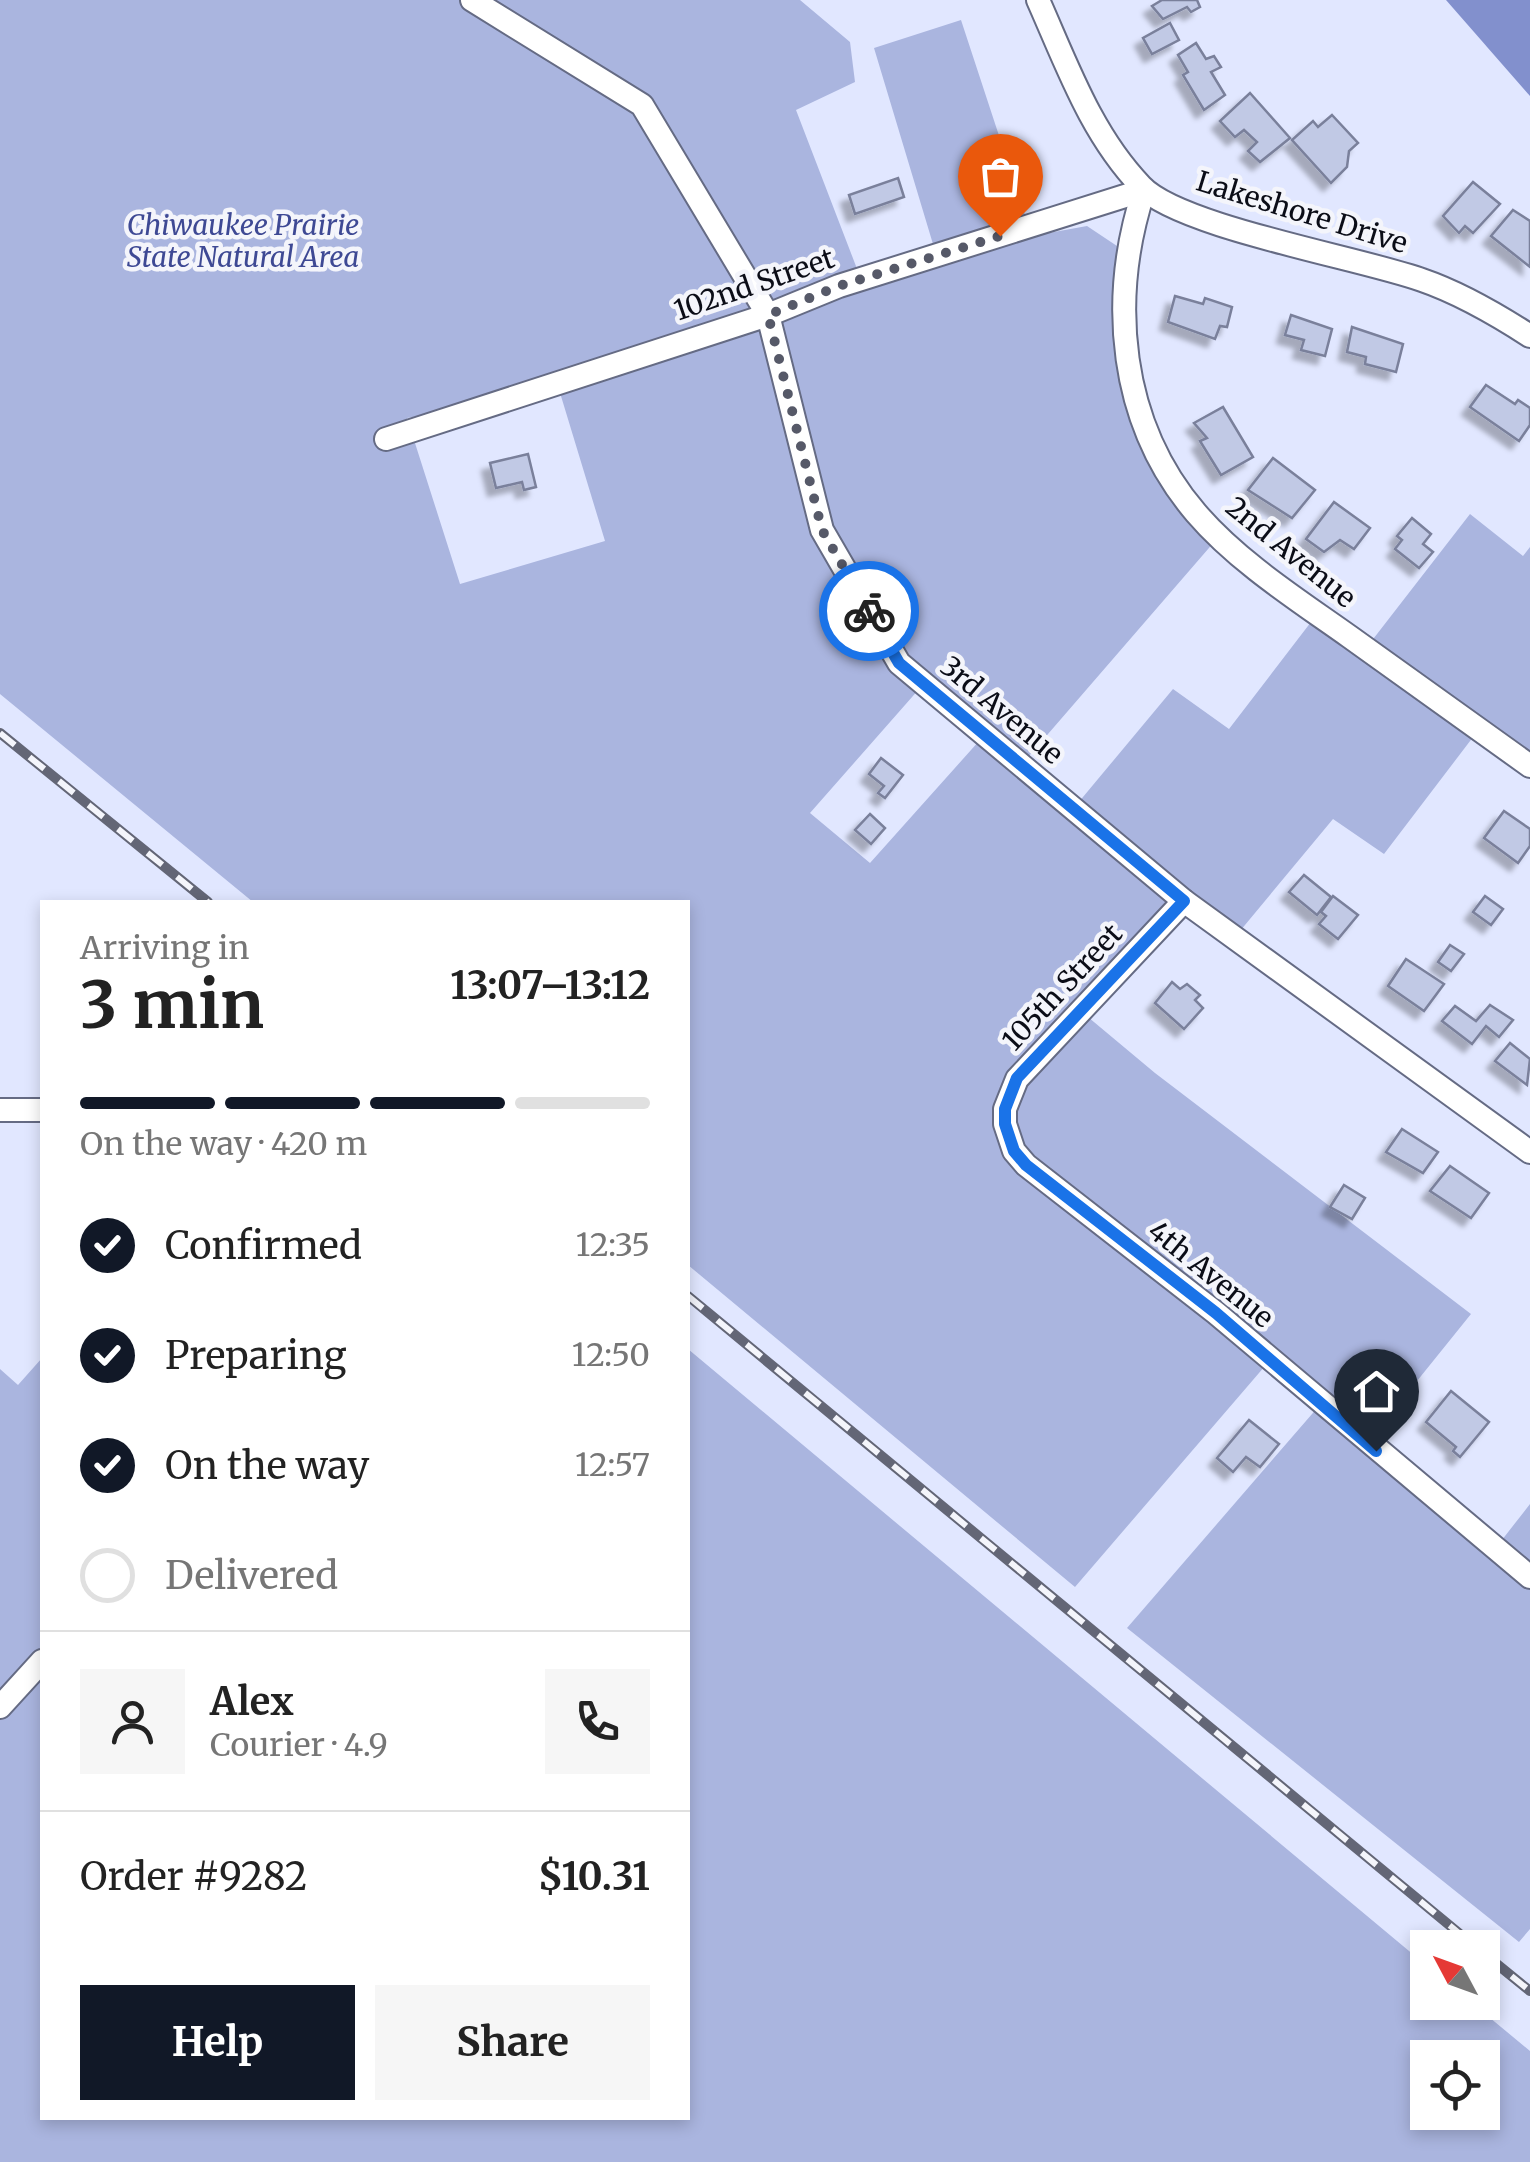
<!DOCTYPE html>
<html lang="en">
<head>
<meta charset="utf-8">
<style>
	body { margin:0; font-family:Merriweather,serif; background:#f6f6f6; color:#222; height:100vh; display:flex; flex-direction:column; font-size:38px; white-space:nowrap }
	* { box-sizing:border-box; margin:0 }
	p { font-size:32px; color:#767676 }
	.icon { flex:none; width:55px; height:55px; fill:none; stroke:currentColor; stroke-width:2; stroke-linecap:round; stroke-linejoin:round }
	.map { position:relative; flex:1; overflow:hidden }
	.sheet { position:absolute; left:40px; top:900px; width:650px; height:1220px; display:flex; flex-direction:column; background:#fff; border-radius:0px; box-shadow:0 5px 15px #0003 }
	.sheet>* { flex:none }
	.needle { width:65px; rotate:311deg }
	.fabs { position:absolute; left:1410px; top:1930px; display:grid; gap:20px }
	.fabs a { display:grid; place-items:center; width:90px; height:90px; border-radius:0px; background:#fff; box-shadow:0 5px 15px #0003; font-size:50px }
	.pin { position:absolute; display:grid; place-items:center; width:85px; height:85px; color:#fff; margin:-102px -42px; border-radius:50% 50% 50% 0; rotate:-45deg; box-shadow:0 0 10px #0007 }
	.pin .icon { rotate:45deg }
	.courier { position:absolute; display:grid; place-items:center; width:100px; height:100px; margin:-50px; border:8px solid #1a73e8; border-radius:50%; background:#fff; color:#222; box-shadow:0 2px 12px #0007 }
	.headline em { font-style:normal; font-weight:700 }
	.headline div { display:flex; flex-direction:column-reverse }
	.headline { display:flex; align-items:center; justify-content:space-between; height:170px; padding:0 40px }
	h1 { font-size:65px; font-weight:700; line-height:75px }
	.bar { display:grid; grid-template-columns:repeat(4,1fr); gap:15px 10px; align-content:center; height:120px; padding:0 40px }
	.bar i { height:12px; border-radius:8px; background:#e0e0e0 }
	.bar .current { background:#111827 }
	.bar p { grid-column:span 4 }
	.line { display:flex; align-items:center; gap:25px; padding:0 40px; border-top:2px solid #e0e0e0 }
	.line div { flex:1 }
	.round { display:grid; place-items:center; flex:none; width:105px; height:105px; border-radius:0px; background:#f6f6f6 }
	ol { padding:0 40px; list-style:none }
	li { display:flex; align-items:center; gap:30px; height:110px }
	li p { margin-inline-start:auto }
	li .icon { padding:10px; border-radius:50%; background:#111827; color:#fff; stroke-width:4 }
	li:last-child { color:#767676 }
	li i { width:55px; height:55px; border:5px solid #e0e0e0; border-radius:50% }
	.action { display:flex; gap:20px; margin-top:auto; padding:20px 40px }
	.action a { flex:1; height:115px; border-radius:0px; background:#111827; color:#fff; font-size:40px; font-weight:700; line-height:115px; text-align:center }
	.action a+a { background:#f6f6f6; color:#222 }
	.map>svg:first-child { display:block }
	.green { fill:#aab5df; fill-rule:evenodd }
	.water { fill:#8290cd }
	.building { fill:#c1c9e5; stroke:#7a809b; stroke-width:2.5; filter:url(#shadow) }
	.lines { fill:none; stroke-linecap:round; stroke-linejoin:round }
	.street-casing { stroke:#656b84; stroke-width:26 }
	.street { stroke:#fff; stroke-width:22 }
	.rail-casing { stroke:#636676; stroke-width:10 }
	.rail { stroke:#f4f5fb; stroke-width:6; stroke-dasharray:19; stroke-linecap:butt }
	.done { stroke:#565968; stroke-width:10; stroke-dasharray:0 18 }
	.route { stroke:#1a73e8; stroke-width:12 }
	.labels { text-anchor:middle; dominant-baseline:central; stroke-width:9; stroke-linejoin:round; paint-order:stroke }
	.street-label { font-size:28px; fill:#0b0d17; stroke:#f4f5fb }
	.park-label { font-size:28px; font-style:italic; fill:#3e4994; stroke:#f4f5fb }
</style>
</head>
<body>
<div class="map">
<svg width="1530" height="2162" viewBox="0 0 1530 2162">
	<defs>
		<filter id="shadow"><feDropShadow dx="-8" dy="8" stdDeviation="2.5" flood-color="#0004"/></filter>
	</defs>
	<rect width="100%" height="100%" fill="#e1e7ff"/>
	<!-- green -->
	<g class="green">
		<path d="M0 0H800L850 42 855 82 796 110 864 287 939 264 874 48 961 20 1032 236 1087 226 1117 246 1122 367 1215 541 1016 771 1078 803 1173 689 1229 729 1311 622 1360 656 1470 514 1523 556 1530 547V756L1483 724 1384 854 1333 819 1240 931 1178 885 1157 916 1076 1007 1155 1073 1471 1314 1363 1448 1491 1554 1530 1504V1929L1519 1942 1127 1628 1325 1399 1265 1366 1075 1587 688 1265V902H253L0 694ZM554 373 605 541 460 584 407 418 442 412ZM927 680 988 731 870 863 810 813Z"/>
		<path d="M688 1349 1427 1966 1428 2002 1472 2003 1530 2051V2162H0V1369L18 1385 42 1358V2118H688ZM1428 2058H1482V2112H1428Z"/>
	</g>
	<!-- water -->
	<polygon class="water" points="1446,0 1530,0 1530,96"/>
	<!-- building -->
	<g class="building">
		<polygon points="1162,0 1197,0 1200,7 1191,12 1187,7 1163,19 1152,6"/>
		<polygon points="1170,23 1179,40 1152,54 1143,38"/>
		<polygon points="1196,43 1206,59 1214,56 1221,67 1211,72 1225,95 1204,110 1183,75 1188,72 1178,55"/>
		<polygon points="1250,93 1290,138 1260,162 1248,151 1257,142 1244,130 1235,137 1220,121"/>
		<polygon points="1332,115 1358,143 1349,151 1347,167 1331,183 1292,140 1313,121 1318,127"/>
		<polygon points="898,178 904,197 855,214 849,195"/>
		<polygon points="1473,182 1500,204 1473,233 1465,226 1459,233 1443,216"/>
		<polygon points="1513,210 1530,221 1530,267 1491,236"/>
		<polygon points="1175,296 1203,304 1205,298 1232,307 1227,327 1220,326 1215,339 1168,322"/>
		<polygon points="1291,315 1332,329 1325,356 1301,350 1304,340 1285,335"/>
		<polygon points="1352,327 1403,344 1396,372 1365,364 1366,357 1347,352"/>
		<polygon points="1486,385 1515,404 1518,400 1530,408 1530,425 1519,441 1470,407"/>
		<polygon points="1223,407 1253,457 1221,475 1200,441 1207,438 1194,423"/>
		<polygon points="528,454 536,487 524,490 522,482 496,488 490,463"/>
		<polygon points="1273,458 1315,490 1292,518 1248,490"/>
		<polygon points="1334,502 1370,528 1354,549 1340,540 1324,552 1306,539"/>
		<polygon points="1412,518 1431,534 1423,544 1433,552 1419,568 1395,549 1402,540 1397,536"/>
		<polygon points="881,758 903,775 885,798 878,793 884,786 869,774"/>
		<polygon points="1504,811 1530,829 1530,846 1518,863 1484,838"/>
		<polygon points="870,814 885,828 871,844 855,830"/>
		<polygon points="1304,875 1331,897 1317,915 1289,892"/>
		<polygon points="1333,896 1358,915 1338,939 1319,924 1326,916 1321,912"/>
		<polygon points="1485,896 1503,909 1491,925 1473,912"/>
		<polygon points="1450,945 1464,954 1451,971 1438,962"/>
		<polygon points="1406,959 1444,984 1424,1011 1388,986"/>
		<polygon points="1172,982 1180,989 1187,984 1200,995 1195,1000 1203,1008 1184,1029 1155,1003"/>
		<polygon points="1490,1005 1513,1020 1499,1037 1486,1026 1472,1044 1442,1021 1455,1006 1476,1021"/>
		<polygon points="1510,1043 1530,1059 1527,1085 1495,1061"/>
		<polygon points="1402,1129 1438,1152 1423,1173 1386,1152"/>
		<polygon points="1450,1166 1489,1193 1471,1218 1430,1191"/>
		<polygon points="1344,1185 1365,1198 1352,1219 1330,1207"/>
		<polygon points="1451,1391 1489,1422 1460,1457 1453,1451 1456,1447 1426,1422"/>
		<polygon points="1249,1420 1279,1444 1260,1467 1246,1457 1233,1472 1217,1458"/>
	</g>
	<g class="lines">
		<!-- street casing -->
		<g class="street-casing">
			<g id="street">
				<polyline points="472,0 642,105 768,315 822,530 899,663 1184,901 1530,1152"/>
				<path d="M1038 0C1067 65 1091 134 1141 186 1179 227 1361 258 1422 280 1460 293 1496 314 1530 336"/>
				<path d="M1144 190C1108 300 1119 423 1196 513 1238 562 1298 600 1350 637 1410 680 1470 723 1530 766"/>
				<polyline points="386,439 768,315 839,286 1144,190"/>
				<polyline points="1184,901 1017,1079 1005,1109 1005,1124 1014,1151 1026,1165 1216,1313 1530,1577"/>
				<polyline points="0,1110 42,1110"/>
				<polyline points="0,1707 42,1661"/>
			</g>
		</g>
		<!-- street -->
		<use href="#street" class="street"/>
		<!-- rail casing -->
		<g class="rail-casing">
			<g id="rail">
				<polyline points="0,733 208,902"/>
				<polyline points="688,1296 1477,1948"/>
				<polyline points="1482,1952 1530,1991"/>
			</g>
		</g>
		<!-- rail -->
		<use href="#rail" class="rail"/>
	</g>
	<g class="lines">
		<!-- done -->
		<polyline class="done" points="869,611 822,530 768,315 839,286 1000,236"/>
		<!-- route -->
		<polyline class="route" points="869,611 899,663 1184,901 1017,1078 1005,1109 1005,1124 1014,1151 1026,1165 1216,1313 1376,1451"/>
	</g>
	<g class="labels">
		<!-- street labels -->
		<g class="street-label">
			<text transform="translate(1302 212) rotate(17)">Lakeshore Drive</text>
			<text transform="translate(754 284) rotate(-19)">102nd Street</text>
			<text transform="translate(1291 552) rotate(39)">2nd Avenue</text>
			<text transform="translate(1002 710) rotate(40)">3rd Avenue</text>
			<text transform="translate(1062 987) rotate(-47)">105th Street</text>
			<text transform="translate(1211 1274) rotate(39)">4th Avenue</text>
		</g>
		<!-- park labels -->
		<g class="park-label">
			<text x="243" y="225">Chiwaukee Prairie<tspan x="243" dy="32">State Natural Area</tspan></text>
		</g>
	</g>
</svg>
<div class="fabs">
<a><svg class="needle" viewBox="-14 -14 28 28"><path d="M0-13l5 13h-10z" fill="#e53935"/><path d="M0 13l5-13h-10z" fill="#767676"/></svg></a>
<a><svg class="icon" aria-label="locate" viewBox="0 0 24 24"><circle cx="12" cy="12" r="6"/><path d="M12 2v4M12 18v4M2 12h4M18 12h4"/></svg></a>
</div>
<div class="pin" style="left:1000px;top:236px;background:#ea580c"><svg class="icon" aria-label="bag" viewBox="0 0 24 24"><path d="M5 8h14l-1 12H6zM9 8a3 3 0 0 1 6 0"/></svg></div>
<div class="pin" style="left:1376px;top:1451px;background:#1f2937"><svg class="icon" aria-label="home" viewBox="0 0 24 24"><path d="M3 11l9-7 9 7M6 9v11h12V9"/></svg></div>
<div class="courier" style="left:869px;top:611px"><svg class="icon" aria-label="bike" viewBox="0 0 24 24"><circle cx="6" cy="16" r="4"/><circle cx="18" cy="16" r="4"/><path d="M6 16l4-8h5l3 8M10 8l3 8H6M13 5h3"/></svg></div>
<section class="sheet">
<div class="headline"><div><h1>3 min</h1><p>Arriving in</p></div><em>13:07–13:12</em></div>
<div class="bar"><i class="current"></i><i class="current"></i><i class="current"></i><i></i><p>On the way · 420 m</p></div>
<ol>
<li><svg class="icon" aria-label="check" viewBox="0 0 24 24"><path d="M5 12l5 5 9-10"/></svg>Confirmed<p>12:35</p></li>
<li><svg class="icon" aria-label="check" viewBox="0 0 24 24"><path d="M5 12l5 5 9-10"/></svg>Preparing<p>12:50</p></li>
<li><svg class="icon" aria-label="check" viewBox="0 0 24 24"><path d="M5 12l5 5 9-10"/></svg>On the way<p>12:57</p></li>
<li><i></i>Delivered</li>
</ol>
<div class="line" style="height:180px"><a class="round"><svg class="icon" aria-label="person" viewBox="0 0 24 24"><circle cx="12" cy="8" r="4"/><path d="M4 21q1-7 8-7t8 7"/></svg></a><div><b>Alex</b><p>Courier · 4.9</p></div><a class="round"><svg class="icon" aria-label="phone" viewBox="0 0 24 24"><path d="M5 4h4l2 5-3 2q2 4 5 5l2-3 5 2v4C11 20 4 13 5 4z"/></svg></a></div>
<div class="line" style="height:130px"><div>Order #9282</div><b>$10.31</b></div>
<div class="action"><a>Help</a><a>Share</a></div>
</section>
</div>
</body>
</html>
